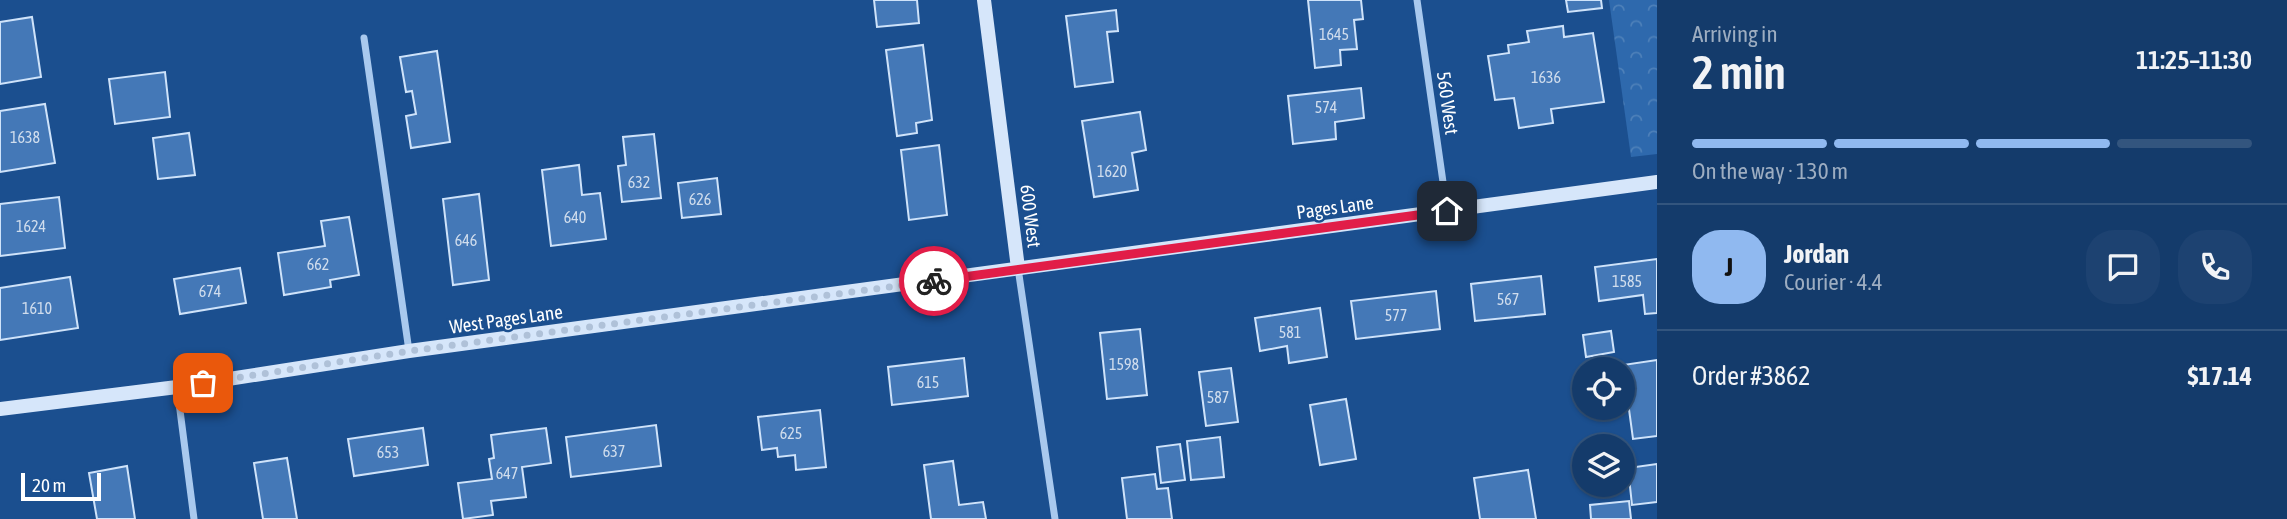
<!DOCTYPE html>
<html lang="en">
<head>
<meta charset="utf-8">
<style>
	body { margin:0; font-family:"Asap Condensed",sans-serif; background:#1d4271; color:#f1f3f6; height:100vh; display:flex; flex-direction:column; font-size:26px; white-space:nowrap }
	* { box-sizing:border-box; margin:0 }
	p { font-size:23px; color:#9dadc1 }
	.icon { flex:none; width:38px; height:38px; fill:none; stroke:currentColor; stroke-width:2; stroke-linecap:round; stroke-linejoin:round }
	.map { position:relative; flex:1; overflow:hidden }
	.side { display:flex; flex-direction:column; background:#143b6b; width:630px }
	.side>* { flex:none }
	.tools { position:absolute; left:1572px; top:357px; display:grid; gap:14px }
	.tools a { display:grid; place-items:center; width:63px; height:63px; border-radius:50%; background:#143b6b; box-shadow:0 2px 5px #0004,0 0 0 2px #33557e; font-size:35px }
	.scale { position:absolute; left:21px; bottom:18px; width:80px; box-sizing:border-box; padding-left:7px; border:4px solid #fff; border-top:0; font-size:19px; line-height:24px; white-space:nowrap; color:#fff; -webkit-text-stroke:5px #1b4f8f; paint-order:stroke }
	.pin { position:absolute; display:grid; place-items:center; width:60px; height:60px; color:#fff; margin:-30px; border-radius:14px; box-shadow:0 4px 10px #0006 }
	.courier { position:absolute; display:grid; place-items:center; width:70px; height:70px; margin:-35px; border:5px solid #e11d48; border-radius:50%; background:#fff; color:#222; box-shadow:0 2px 9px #0007 }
	.head em { font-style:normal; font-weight:600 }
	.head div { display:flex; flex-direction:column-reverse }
	.head { display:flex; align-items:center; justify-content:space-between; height:119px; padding:0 35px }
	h1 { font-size:46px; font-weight:600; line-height:52px }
	.bar { display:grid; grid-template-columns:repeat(4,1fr); gap:10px 7px; align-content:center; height:84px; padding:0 35px }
	.bar i { height:9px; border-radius:5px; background:#33557e }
	.bar .current { background:#90b9f0 }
	.bar p { grid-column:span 4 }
	.line { display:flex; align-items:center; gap:18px; padding:0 35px; border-top:2px solid #33557e }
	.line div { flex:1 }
	.round { display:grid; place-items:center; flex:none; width:74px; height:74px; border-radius:28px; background:#1d4271 }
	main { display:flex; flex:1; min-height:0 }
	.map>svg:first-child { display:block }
	.forest { fill:url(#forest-crowns) }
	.building { fill:#4478b7; stroke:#cfe3fa; stroke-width:2 }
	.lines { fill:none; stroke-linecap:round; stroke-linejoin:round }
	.street { stroke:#a9c9ee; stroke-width:7 }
	.secondary { stroke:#d6e6fa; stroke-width:14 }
	.done { stroke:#afc1d8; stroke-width:7; stroke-dasharray:0 12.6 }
	.route { stroke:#e11d48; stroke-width:9 }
	.labels { text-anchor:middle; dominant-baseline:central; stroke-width:5; stroke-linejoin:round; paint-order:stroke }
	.number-label { font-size:16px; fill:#d0dded }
	.street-label { font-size:19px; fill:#fff; stroke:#1b4f8f }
</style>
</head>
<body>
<main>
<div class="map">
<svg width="1657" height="519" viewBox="0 0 1657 519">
	<defs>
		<pattern id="forest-crowns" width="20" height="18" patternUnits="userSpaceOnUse" patternTransform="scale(1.75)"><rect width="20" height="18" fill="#2e69ad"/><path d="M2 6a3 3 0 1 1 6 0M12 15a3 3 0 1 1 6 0" fill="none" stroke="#4d80b9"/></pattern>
	</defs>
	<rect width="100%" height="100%" fill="#1b4f8f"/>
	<!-- forest -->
	<polygon class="forest" points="1609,0 1657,0 1657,154 1631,157"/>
	<!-- building -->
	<g class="building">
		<polygon points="874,0 917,0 919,23 877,27"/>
		<polygon points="1308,0 1361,0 1363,19 1354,20 1357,49 1340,50 1341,65 1315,68"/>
		<polygon points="1566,0 1601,0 1602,8 1568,12"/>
		<polygon points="1116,10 1118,31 1107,32 1113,82 1075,87 1066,16"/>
		<polygon points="32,17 41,77 0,84 0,22"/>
		<polygon points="1563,26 1564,37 1593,33 1604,102 1551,109 1553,123 1519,128 1514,98 1495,100 1488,56 1509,53 1508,45 1529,42 1527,31"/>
		<polygon points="923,45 932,120 916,123 917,133 897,136 886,50"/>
		<polygon points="437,51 450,142 411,148 406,116 416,114 412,91 406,92 400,57"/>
		<polygon points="165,72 170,117 115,124 109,79"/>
		<polygon points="1361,88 1364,118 1335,122 1336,139 1293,144 1288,96"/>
		<polygon points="45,104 55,163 0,172 0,111"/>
		<polygon points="1140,112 1146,150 1132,153 1138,190 1094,197 1082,121"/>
		<polygon points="189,133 195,175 158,179 153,138"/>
		<polygon points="654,134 661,198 622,202 618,166 626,165 623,137"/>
		<polygon points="939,145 947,215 909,220 901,150"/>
		<polygon points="579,165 582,195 600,193 606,239 551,246 542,170"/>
		<polygon points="717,178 721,214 682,218 678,183"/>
		<polygon points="479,194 489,280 453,285 443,199"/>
		<polygon points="59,197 65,248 0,256 0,204"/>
		<polygon points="349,217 359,275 330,280 331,287 284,295 278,253 325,246 321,221"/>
		<polygon points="1657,259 1657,313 1645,314 1643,295 1599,301 1595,267"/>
		<polygon points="240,268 246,303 180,314 174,279"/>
		<polygon points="1541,276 1545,314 1475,321 1471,284"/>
		<polygon points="70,277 78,328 0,340 0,288"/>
		<polygon points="1436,291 1440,329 1356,339 1351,301"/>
		<polygon points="1320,308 1327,357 1289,363 1287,346 1260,351 1255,318"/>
		<polygon points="1140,329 1147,395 1107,399 1100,333"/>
		<polygon points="1611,331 1614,352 1586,357 1583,335"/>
		<polygon points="964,358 968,396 892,405 888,367"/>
		<polygon points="1657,360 1657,436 1633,439 1623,365"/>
		<polygon points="1231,368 1238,422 1206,426 1199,372"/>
		<polygon points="1346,399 1356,459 1320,465 1310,405"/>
		<polygon points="820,410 826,467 796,470 795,455 778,457 777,448 762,450 758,417"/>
		<polygon points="656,425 661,466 571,477 566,437"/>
		<polygon points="423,428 428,465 354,476 348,439"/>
		<polygon points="546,428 551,463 522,467 526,497 491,501 493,515 463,519 458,483 492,479 489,459 494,458 491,435"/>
		<polygon points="1220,437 1224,477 1191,480 1187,441"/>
		<polygon points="1180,444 1185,480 1161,483 1157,447"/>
		<polygon points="287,458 297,519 263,519 254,463"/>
		<polygon points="953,461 959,505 983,502 986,519 931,519 924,465"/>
		<polygon points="1657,464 1657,502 1632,505 1628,468"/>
		<polygon points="127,466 135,519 97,519 89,473"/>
		<polygon points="1528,470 1536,519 1480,519 1474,478"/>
		<polygon points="1155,474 1157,489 1168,488 1172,519 1127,519 1122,478"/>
		<polygon points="1629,501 1631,519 1591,519 1590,505"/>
	</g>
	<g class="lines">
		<!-- street -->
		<g class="street">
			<polyline points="1417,0 1447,210"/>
			<polyline points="364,38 409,351"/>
			<polyline points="1018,268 1055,519"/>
			<polyline points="177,387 194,519"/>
		</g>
		<!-- secondary -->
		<g class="secondary">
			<polyline points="984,0 1018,268"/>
			<polyline points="0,409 177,387 409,351 1657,182"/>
		</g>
	</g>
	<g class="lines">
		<!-- done -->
		<polyline class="done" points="203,383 410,351 934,281"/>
		<!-- route -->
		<polyline class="route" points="934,281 1447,211"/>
	</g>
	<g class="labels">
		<!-- number labels -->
		<g class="number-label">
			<text x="1334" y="34">1645</text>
			<text x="1546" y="77">1636</text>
			<text x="1326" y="107">574</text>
			<text x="25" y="137">1638</text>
			<text x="1112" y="171">1620</text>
			<text x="639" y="182">632</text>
			<text x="700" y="199">626</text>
			<text x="575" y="217">640</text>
			<text x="31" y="226">1624</text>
			<text x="466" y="240">646</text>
			<text x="318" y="264">662</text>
			<text x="1627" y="281">1585</text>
			<text x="210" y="291">674</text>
			<text x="1508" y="299">567</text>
			<text x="37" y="308">1610</text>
			<text x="1396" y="315">577</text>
			<text x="1290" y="332">581</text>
			<text x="1124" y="364">1598</text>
			<text x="928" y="382">615</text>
			<text x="1218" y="397">587</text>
			<text x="791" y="433">625</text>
			<text x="614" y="451">637</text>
			<text x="388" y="452">653</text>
			<text x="507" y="473">647</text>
		</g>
		<!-- street labels -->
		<g class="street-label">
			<text transform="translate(1448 103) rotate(82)">560 West</text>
			<text transform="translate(1335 207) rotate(-8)">Pages Lane</text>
			<text transform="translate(1031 216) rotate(83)">600 West</text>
			<text transform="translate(506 319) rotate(-8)">West Pages Lane</text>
		</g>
	</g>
</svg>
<div class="tools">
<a><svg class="icon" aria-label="locate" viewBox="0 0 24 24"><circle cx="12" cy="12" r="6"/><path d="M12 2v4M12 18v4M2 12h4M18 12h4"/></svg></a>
<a><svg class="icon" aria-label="layers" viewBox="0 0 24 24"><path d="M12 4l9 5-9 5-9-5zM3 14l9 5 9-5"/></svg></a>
</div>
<div class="scale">20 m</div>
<div class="pin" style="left:203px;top:383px;background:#ea580c"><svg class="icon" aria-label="bag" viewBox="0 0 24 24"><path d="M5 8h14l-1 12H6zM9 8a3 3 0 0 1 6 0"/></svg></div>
<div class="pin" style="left:1447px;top:211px;background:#1f2937"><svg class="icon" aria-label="home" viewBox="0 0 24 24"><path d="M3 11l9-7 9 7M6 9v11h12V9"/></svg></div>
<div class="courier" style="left:934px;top:281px"><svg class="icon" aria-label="bike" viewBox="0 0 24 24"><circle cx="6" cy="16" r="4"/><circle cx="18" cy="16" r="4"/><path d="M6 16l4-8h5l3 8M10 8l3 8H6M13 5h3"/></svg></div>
</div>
<section class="side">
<div class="head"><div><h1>2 min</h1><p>Arriving in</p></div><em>11:25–11:30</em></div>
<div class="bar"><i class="current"></i><i class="current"></i><i class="current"></i><i></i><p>On the way · 130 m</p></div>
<div class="line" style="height:126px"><b class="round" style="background:#90b9f0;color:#111">J</b><div><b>Jordan</b><p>Courier · 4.4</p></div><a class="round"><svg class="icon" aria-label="chat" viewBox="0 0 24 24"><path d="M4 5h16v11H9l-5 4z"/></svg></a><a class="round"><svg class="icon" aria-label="phone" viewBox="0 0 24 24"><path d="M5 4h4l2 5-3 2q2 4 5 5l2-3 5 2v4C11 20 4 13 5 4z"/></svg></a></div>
<div class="line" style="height:91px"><div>Order #3862</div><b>$17.14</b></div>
</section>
</main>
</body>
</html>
